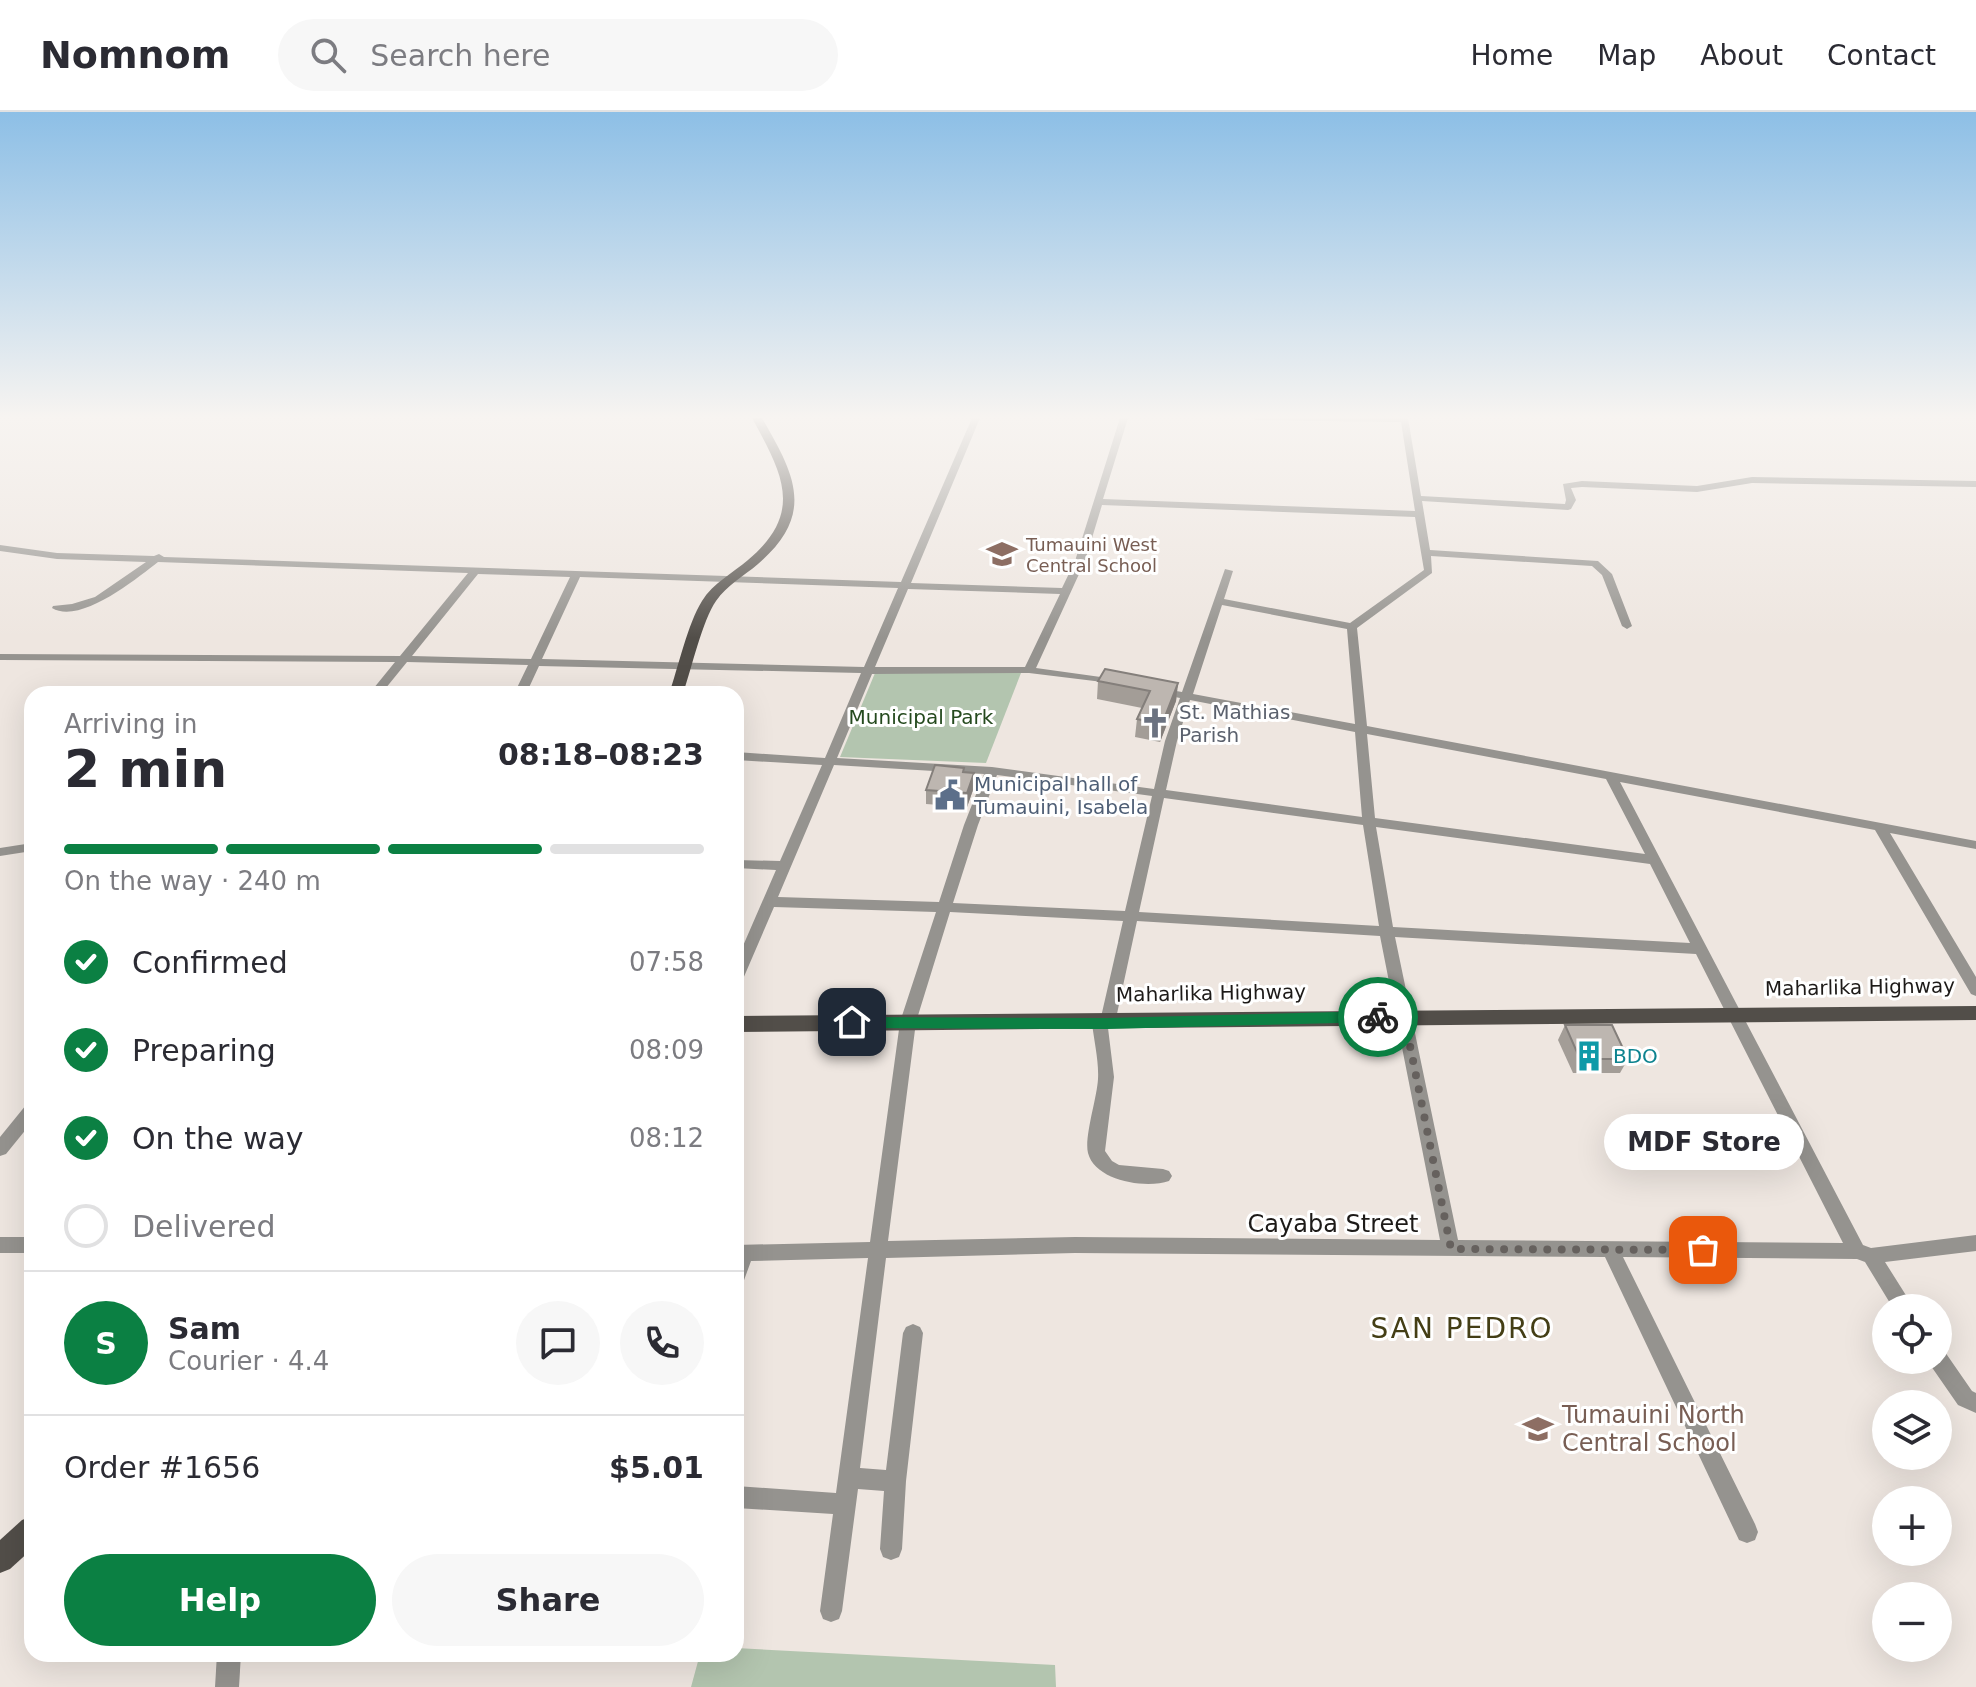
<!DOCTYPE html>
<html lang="en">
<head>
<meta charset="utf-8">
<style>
	body { margin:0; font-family:"DejaVu Sans",sans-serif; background:#f7f7f7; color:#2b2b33; height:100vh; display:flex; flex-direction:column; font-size:30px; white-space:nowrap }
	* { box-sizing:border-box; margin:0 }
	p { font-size:26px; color:#7c7c81 }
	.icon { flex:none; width:44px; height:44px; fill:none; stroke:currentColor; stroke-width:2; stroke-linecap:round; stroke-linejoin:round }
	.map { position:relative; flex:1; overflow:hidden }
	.drawer { position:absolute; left:24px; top:574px; width:720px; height:976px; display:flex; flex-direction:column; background:#fff; border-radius:24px; box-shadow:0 8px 32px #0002 }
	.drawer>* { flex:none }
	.tools { position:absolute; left:1872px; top:1182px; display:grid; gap:16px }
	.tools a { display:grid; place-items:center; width:80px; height:80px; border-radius:50%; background:#fff; box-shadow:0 8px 32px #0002; font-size:40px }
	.pin { position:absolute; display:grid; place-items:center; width:68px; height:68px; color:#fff; margin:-34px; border-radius:16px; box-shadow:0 4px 12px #0006 }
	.courier { position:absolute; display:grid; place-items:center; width:80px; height:80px; margin:-40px; border:6px solid #0b8043; border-radius:50%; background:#fff; color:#222; box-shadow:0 2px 10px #0007 }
	.bubble { position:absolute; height:56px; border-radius:28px; background:#fff; box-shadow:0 8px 32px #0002; font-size:26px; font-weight:700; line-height:56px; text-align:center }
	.summary em { font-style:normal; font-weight:700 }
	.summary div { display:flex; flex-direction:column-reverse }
	.summary { display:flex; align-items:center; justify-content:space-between; height:136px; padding:0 40px }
	h1 { font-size:52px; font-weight:700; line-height:60px }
	.bar { display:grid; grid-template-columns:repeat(4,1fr); gap:12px 8px; align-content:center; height:96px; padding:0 40px }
	.bar i { height:10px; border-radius:6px; background:#e1e1e2 }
	.bar .active { background:#0b8043 }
	.bar p { grid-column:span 4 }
	.line { display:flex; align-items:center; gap:20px; padding:0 40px; border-top:2px solid #e1e1e2 }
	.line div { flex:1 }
	.round { display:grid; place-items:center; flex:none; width:84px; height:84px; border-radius:42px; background:#f7f7f7 }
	ol { padding:0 40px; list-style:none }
	li { display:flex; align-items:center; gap:24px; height:88px }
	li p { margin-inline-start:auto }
	li .icon { padding:8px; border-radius:50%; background:#0b8043; color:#fff; stroke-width:4 }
	li:last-child { color:#7c7c81 }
	li i { width:44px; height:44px; border:4px solid #e1e1e2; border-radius:50% }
	.button { display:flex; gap:16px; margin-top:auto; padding:16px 40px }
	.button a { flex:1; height:92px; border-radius:48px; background:#0b8043; color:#fff; font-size:32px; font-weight:700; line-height:92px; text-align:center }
	.button a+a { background:#f7f7f7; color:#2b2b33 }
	header { display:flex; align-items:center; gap:48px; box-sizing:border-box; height:112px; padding:0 40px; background:#fff; border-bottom:2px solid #e1e1e2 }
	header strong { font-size:38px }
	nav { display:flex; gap:44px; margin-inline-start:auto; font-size:28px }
	.search { width:560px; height:72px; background:#f7f7f7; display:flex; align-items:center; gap:20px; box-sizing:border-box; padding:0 28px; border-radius:44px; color:#7c7c81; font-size:30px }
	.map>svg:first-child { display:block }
	.green { fill:#b3c5af }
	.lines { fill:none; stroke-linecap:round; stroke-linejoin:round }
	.minor { fill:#95938f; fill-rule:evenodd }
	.major { fill:#524e49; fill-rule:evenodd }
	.wall { fill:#a39d97 }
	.shaded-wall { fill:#847f7b }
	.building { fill:#bdb6b0; stroke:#847f7b; stroke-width:2 }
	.route { fill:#0b8043 }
	.done { stroke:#66615e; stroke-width:8; stroke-dasharray:0 14.4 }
	.labels { text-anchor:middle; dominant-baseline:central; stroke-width:6; stroke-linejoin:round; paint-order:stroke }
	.far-education-label { font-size:18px; fill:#785e54; stroke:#fff; text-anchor:start }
	.worship-label { font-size:20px; fill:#5b616d; stroke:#fff; text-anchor:start }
	.park-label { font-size:20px; fill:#254a1e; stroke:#fff }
	.service-label { font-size:20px; fill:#4e5e75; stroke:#fff; text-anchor:start }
	.street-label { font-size:20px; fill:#1d1a18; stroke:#fff }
	.culture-label { font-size:20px; fill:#0d838f; stroke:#fff; text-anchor:start }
	.near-street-label { font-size:24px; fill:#1d1a18; stroke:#fff }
	.near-education-label { font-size:24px; fill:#785e54; stroke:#fff; text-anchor:start }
	.near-quarter-label { font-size:28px; letter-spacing:2px; fill:#443e15; stroke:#fff }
</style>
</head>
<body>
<header>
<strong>Nomnom</strong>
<div class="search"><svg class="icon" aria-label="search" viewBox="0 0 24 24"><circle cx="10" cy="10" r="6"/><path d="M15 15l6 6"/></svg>Search here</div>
<nav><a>Home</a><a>Map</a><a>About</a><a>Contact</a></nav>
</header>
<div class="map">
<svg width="1976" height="1575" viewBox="0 0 1976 1575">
	<rect width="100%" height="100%" fill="#eee6e0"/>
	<!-- green -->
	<g class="green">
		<polygon points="875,561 1021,561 986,651 840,645"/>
		<polygon points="736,1536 1055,1553 1056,1575 691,1575 700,1542 736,1542"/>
	</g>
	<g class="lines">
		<!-- minor -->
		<g class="minor">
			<path d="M972 306H980L911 471 1062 476 1075 449 1120 306H1128L1103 387 1415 399 1401 310 1256 308 1252 306H1408L1421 384 1565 392 1566 388 1563 372 1582 369 1697 374 1752 365 1976 369V375L1752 371 1697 380 1582 375 1571 376 1576 388 1571 397 1568 398 1422 389 1430 438 1598 449 1612 462 1632 514 1627 517 1622 514 1602 463 1592 454 1431 444 1432 461 1357 516 1367 614 1976 729V737L1890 721 1976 865V884L1971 882 1875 718 1620 670 1863 1133 1871 1136 1976 1123V1139L1885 1150 1914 1196H1893L1865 1150 1857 1147 1623 1145 1755 1412 1758 1420 1755 1428 1747 1431 1739 1428 1605 1145 1075 1141 886 1146 860 1356 886 1358 903 1221 906 1215 913 1212 920 1215 923 1221 906 1369 902 1437 899 1445 891 1448 883 1445 880 1437 884 1379 858 1377 842 1499 839 1507 831 1510 823 1507 820 1499 833 1402 736 1396V1374L836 1381 868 1146 751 1149 743 1171 736 1174V1133L870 1130 900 910 936 800 774 795 743 867 741 871 736 872V850L776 758 736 756V748L780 749 822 653 736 648V640L825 646 861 561 539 554 526 582H514L528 553 407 550 381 582H369L395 550 0 548V542L400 544 468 461 158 450C136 467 80 513 52 496L53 494 72 492 95 485 146 450 57 447 0 439V433L57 441 154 444 159 442 164 445 901 470ZM1102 393 1415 405 1424 458 1350 511 1224 487 1233 459 1225 457 1182 580 1159 576 1153 579 1155 581 1180 586 1165 629 1154 677 992 655 837 646 872 562 1029 561 1119 572 1121 570 1115 567 1036 556 1085 449ZM478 462 570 465 531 547 412 544ZM580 465 898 476 864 555 542 547ZM908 477 1060 482 1025 555H875ZM1222 493 1347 517 1355 612 1193 582ZM1190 588 1355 620 1362 705 1166 678 1177 629ZM1367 622 1606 667 1645 742 1375 706ZM834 653 984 662 964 713 939 790 778 785ZM997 663 1152 684 1125 799 953 791 978 713ZM1164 686 1363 713 1379 814 1139 800ZM1376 715 1650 752 1690 831 1393 815ZM950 800 1123 809 1101 905 1095 907 1092 911C1094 929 1099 949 1098 967 1097 986 1084 1025 1088 1041 1095 1069 1146 1077 1169 1069L1172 1064 1169 1059 1163 1057 1119 1053 1112 1049 1105 1039 1114 965 1108 916 1115 911 1137 809 1380 824 1440 1128 1075 1125 888 1129 916 910ZM1395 825 1696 842 1843 1131 1458 1128Z"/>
			<polygon points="32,731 32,739 0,744 0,736"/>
			<polygon points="32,991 32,1010 6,1042 0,1044 0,1025 26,993"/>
			<rect x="0" y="1125" width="32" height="16"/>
			<polygon points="1938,1238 1945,1240 1972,1279 1976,1281 1976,1301 1958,1293 1931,1254 1929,1248 1938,1248"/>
			<polygon points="217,1542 241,1542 239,1575 215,1575"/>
		</g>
		<!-- major -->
		<g class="major">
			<path d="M752 306H762C795 363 816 402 758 452 744 464 727 473 716 489 703 507 691 558 683 582H669C678 556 688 511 702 489 713 471 733 461 748 448 805 400 782 361 752 306Z"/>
			<polygon points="1976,894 1976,908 736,920 736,904"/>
			<polygon points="32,1404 32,1437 10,1457 0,1461 0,1428 22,1408"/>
		</g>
	</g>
	<!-- wall -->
	<g class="wall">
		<polygon points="1098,569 1178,571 1176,589 1160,630 1135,625 1137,607 1142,596 1097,587"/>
		<polygon points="964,656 964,660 974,675 967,695 926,692 926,678"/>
		<polygon points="1565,913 1628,947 1620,961 1573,961 1558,928"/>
	</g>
	<!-- shaded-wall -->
	<g class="shaded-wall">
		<polygon points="1178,571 1176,589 1160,630 1162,612"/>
		<polygon points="974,661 974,675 967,695 967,681"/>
	</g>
	<!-- building -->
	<g class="building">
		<polygon points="1105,557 1178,571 1162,612 1137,607 1150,579 1098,569"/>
		<polygon points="935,653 964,656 963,660 974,661 967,681 926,678"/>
		<polygon points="1565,913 1612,913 1628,947 1580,947"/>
	</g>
	<!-- sky -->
	<linearGradient id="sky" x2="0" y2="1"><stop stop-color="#8dbfe6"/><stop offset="0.58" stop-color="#f7f4f1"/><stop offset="1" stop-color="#f7f4f1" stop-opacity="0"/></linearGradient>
	<rect width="1976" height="526" fill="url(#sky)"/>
	<!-- route -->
	<polygon class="route" points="1378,899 1385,905 1378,910 1107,917 852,916 845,910 852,905 1107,906"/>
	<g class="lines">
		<!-- done -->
		<polyline class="done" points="1378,905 1404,904 1451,1137 1703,1138"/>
	</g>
	<!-- icons -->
	<defs>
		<g id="school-bare" transform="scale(2.4)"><path d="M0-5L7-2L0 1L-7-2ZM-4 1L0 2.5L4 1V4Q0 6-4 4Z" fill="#8d6e63" stroke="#fff" stroke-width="2.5" paint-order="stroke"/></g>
		<g id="church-bare" transform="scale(2.4)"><path d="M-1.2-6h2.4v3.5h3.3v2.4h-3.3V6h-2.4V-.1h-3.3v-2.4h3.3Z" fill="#6b7280" stroke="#fff" stroke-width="2.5" paint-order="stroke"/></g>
		<g id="civic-bare" transform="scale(2.4)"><path d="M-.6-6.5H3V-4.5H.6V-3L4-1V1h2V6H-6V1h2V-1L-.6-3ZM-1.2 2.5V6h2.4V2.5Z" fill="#5c6f8a" stroke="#fff" stroke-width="2.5" paint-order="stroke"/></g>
		<g id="building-bare" transform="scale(2.4)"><path d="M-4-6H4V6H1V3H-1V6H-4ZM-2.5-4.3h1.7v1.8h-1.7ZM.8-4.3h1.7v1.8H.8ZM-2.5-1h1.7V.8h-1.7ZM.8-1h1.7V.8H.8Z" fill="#0f9aa8" stroke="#fff" stroke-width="2.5" paint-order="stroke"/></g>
	</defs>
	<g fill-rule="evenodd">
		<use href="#school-bare" x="1002" y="442"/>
		<use href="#church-bare" x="1155" y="611"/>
		<use href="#civic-bare" x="950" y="683"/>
		<use href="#building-bare" x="1589" y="944"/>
		<use href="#school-bare" x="1538" y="1317"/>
	</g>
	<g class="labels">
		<!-- far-education labels -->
		<g class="far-education-label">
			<text x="1026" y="432">Tumauini West<tspan x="1026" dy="21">Central School</tspan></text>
		</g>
		<!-- worship labels -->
		<g class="worship-label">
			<text x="1179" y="600">St. Mathias<tspan x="1179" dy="23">Parish</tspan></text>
		</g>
		<!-- park labels -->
		<g class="park-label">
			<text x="921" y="605">Municipal Park</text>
		</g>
		<!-- service labels -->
		<g class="service-label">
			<text x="974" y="672">Municipal hall of<tspan x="974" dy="23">Tumauini, Isabela</tspan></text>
		</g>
		<!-- street labels -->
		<g class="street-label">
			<text transform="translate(1860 875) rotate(-1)">Maharlika Highway</text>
			<text transform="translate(1211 881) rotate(-1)">Maharlika Highway</text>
		</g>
		<!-- culture labels -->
		<g class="culture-label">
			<text x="1613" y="944">BDO</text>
		</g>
		<!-- near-street labels -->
		<g class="near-street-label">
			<text x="1333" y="1112">Cayaba Street</text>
		</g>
		<!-- near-education labels -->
		<g class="near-education-label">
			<text x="1562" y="1303">Tumauini North<tspan x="1562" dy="28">Central School</tspan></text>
		</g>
		<!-- near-quarter labels -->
		<g class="near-quarter-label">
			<text x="1462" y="1216">SAN PEDRO</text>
		</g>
	</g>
</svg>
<div class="tools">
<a><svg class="icon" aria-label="locate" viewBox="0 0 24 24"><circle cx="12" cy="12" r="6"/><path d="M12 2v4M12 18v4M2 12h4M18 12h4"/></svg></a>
<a><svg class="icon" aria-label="layers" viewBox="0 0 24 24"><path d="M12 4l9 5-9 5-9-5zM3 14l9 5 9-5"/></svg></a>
<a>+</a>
<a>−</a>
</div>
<div class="pin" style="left:1703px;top:1138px;background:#ea580c"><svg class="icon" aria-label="bag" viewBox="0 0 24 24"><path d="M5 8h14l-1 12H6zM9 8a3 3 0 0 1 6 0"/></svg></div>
<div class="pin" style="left:852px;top:910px;background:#1f2937"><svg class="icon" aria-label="home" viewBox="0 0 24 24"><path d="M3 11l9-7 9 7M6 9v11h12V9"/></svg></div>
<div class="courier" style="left:1378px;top:905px"><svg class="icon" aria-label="bike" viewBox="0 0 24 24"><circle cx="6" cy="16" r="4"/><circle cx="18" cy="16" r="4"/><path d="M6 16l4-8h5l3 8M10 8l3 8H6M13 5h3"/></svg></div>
<div class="bubble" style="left:1604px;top:1002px;width:200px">MDF Store</div>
<section class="drawer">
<div class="summary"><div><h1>2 min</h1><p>Arriving in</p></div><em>08:18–08:23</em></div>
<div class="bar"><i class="active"></i><i class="active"></i><i class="active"></i><i></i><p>On the way · 240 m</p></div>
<ol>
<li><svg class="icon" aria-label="check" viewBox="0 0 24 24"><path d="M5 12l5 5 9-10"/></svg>Confirmed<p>07:58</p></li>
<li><svg class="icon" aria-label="check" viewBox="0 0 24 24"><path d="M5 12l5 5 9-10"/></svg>Preparing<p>08:09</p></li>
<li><svg class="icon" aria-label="check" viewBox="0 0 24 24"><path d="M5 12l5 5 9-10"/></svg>On the way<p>08:12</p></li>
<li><i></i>Delivered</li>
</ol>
<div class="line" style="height:144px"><b class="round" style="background:#0b8043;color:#fff">S</b><div><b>Sam</b><p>Courier · 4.4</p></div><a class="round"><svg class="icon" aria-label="chat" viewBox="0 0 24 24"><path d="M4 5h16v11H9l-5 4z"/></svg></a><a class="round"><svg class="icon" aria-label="phone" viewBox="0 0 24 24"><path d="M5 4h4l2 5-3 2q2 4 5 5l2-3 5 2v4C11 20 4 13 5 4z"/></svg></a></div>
<div class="line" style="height:104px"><div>Order #1656</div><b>$5.01</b></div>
<div class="button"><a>Help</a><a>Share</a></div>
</section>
</div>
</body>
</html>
